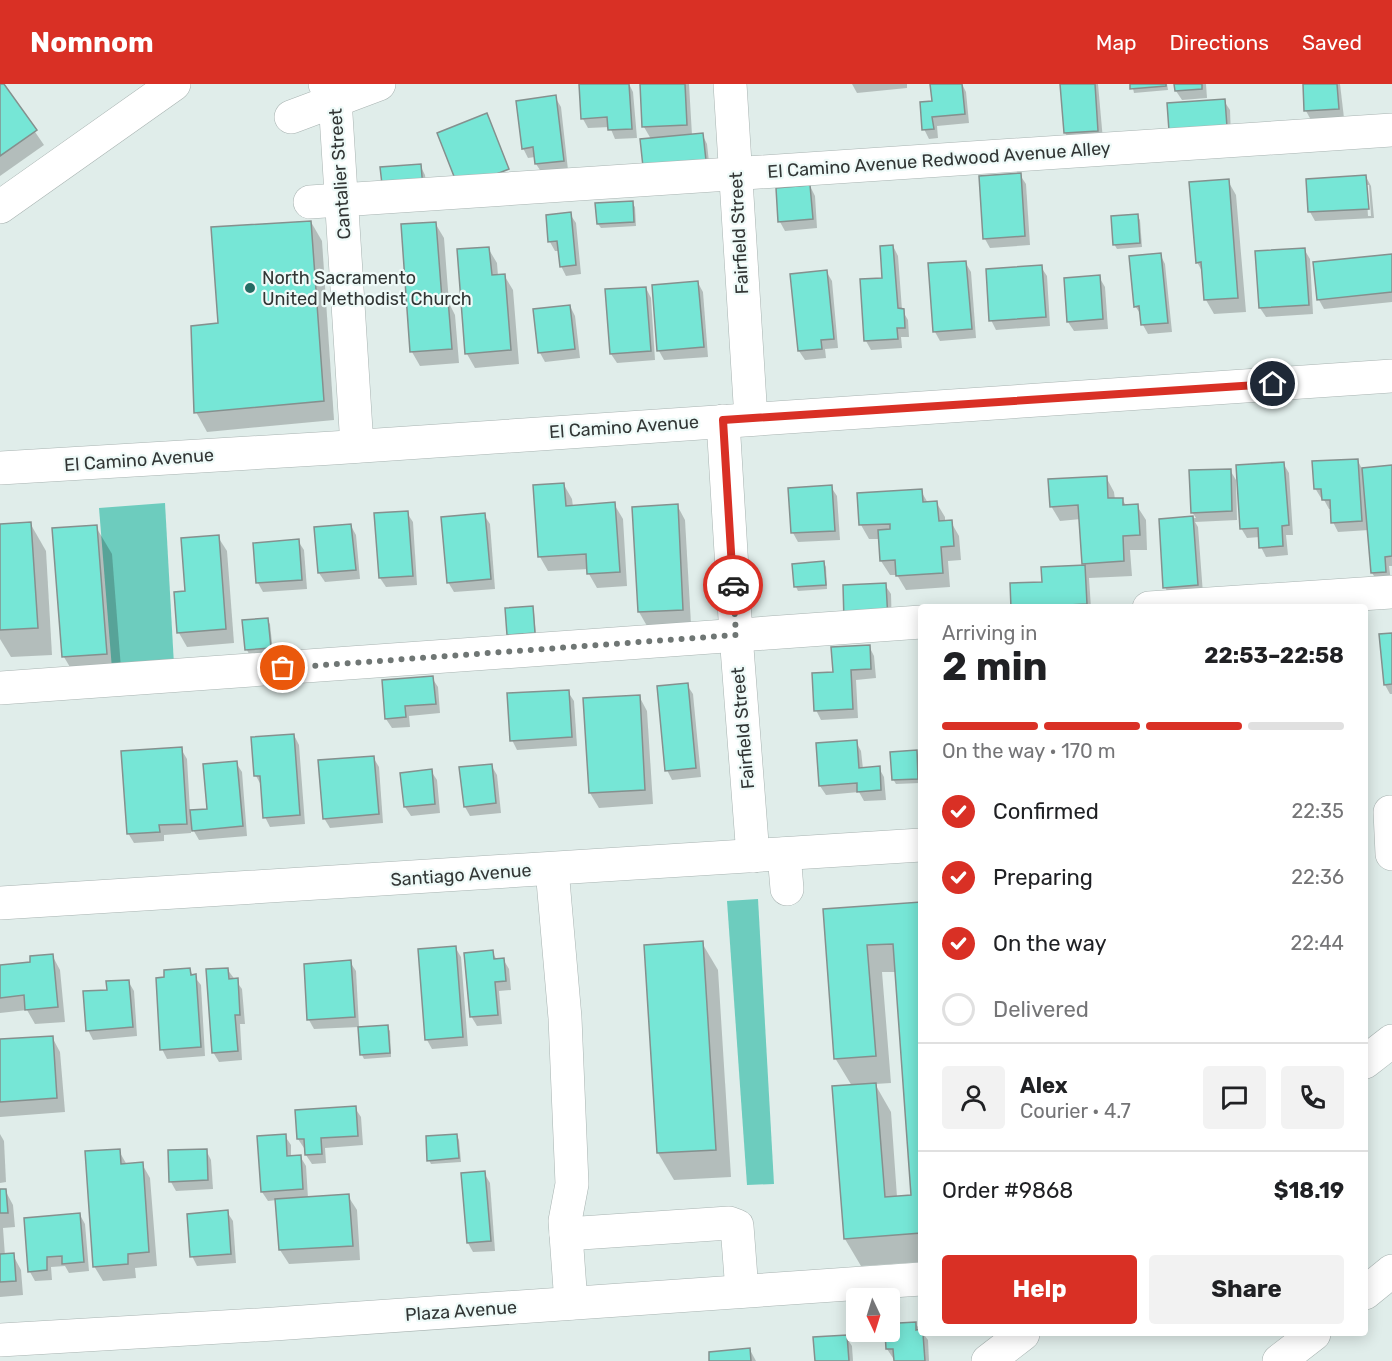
<!DOCTYPE html>
<html lang="en">
<head>
<meta charset="utf-8">
<style>
	body { margin:0; font-family:Rubik,sans-serif; background:#f2f2f2; color:#202124; height:100vh; display:flex; flex-direction:column; font-size:22px; white-space:nowrap }
	* { box-sizing:border-box; margin:0 }
	p { font-size:20px; color:#757577 }
	.icon { flex:none; width:33px; height:33px; fill:none; stroke:currentColor; stroke-width:2; stroke-linecap:round; stroke-linejoin:round }
	.map { position:relative; flex:1; overflow:hidden }
	.sheet { position:absolute; left:918px; top:520px; width:450px; height:732px; display:flex; flex-direction:column; background:#fff; border-radius:6px; box-shadow:0 3px 15px #0003 }
	.sheet>* { flex:none }
	.needle { width:39px; rotate:176deg }
	.controls { position:absolute; left:846px; top:1204px; display:grid; gap:12px }
	.controls a { display:grid; place-items:center; width:54px; height:54px; border-radius:6px; background:#fff; box-shadow:0 3px 15px #0003; font-size:30px }
	.pin { position:absolute; display:grid; place-items:center; width:51px; height:51px; color:#fff; margin:-26px; border:3px solid #fff; border-radius:50%; box-shadow:0 2px 6px #0007 }
	.courier { position:absolute; display:grid; place-items:center; width:60px; height:60px; margin:-30px; border:4px solid #d93025; border-radius:50%; background:#fff; color:#222; box-shadow:0 2px 8px #0007 }
	.headline em { font-style:normal; font-weight:700 }
	.headline div { display:flex; flex-direction:column-reverse }
	.headline { display:flex; align-items:center; justify-content:space-between; height:102px; padding:0 24px }
	h1 { font-size:39px; font-weight:700; line-height:45px }
	.bar { display:grid; grid-template-columns:repeat(4,1fr); gap:9px 6px; align-content:center; height:72px; padding:0 24px }
	.bar i { height:8px; border-radius:4px; background:#e0e0e0 }
	.bar .active { background:#d93025 }
	.bar p { grid-column:span 4 }
	.line { display:flex; align-items:center; gap:15px; padding:0 24px; border-top:2px solid #e0e0e0 }
	.line div { flex:1 }
	.round { display:grid; place-items:center; flex:none; width:63px; height:63px; border-radius:6px; background:#f2f2f2 }
	ol { padding:0 24px; list-style:none }
	li { display:flex; align-items:center; gap:18px; height:66px }
	li p { margin-inline-start:auto }
	li .icon { padding:6px; border-radius:50%; background:#d93025; color:#fff; stroke-width:4 }
	li:last-child { color:#757577 }
	li i { width:33px; height:33px; border:3px solid #e0e0e0; border-radius:50% }
	.cta { display:flex; gap:12px; margin-top:auto; padding:12px 24px }
	.cta a { flex:1; height:69px; border-radius:6px; background:#d93025; color:#fff; font-size:24px; font-weight:700; line-height:69px; text-align:center }
	.cta a+a { background:#f2f2f2; color:#202124 }
	header { display:flex; align-items:center; gap:36px; box-sizing:border-box; height:84px; padding:0 30px; background:#d93025; color:#fff }
	header strong { font-size:28px }
	nav { display:flex; gap:33px; margin-inline-start:auto; font-size:21px }
	.map>svg:first-child { display:block }
	.green { fill:#6dccbe }
	.shadow { fill:#0003; fill-rule:evenodd }
	.building { fill:#76e6d6; stroke:#85908e; stroke-width:1.5 }
	.lines { fill:none; stroke-linecap:round; stroke-linejoin:round }
	.minor-casing { stroke:#a8b3b1; stroke-width:34 }
	.major-casing { stroke:#a8b3b1; stroke-width:34 }
	.minor { stroke:#fff; stroke-width:33 }
	.major { stroke:#fff; stroke-width:33 }
	.done { stroke:#6f7674; stroke-width:6; stroke-dasharray:0 10.8 }
	.route { stroke:#d93025; stroke-width:8 }
	.poi-dot { fill:#246c63; stroke:#eefaf8; stroke-width:2 }
	.labels { text-anchor:middle; dominant-baseline:central; stroke-width:4.5; stroke-linejoin:round; paint-order:stroke }
	.street-label { font-size:18px; fill:#323635; stroke:#eefaf8 }
	.poi-label { font-size:18px; fill:#323635; stroke:#eefaf8; text-anchor:start }
</style>
</head>
<body>
<header>
<strong>Nomnom</strong>
<nav><a>Map</a><a>Directions</a><a>Saved</a></nav>
</header>
<div class="map">
<svg width="1392" height="1277" viewBox="0 0 1392 1277">
	<rect width="100%" height="100%" fill="#e0edea"/>
	<!-- green -->
	<g class="green">
		<polygon points="165,419 174,581 112,585 99,424"/>
		<polygon points="758,815 774,1100 747,1101 727,817"/>
	</g>
	<!-- shadow -->
	<g class="shadow">
		<polygon points="0,0 2,0 44,61 0,92"/>
		<polygon points="604,0 629,0 633,8 637,54 615,55 610,43 588,44 583,35"/>
		<polygon points="642,0 689,0 692,51 702,50 707,60 711,96 651,55 644,43"/>
		<polygon points="852,0 907,0 907,4 857,9"/>
		<polygon points="947,0 962,0 966,8 969,39 937,42 938,54 929,55 924,45 934,18"/>
		<polygon points="1062,0 1098,0 1103,56 1071,58 1065,49"/>
		<polygon points="1132,0 1167,0 1168,6 1134,9"/>
		<polygon points="1176,0 1206,0 1207,14 1182,16 1176,7"/>
		<polygon points="1304,0 1340,0 1344,34 1311,36 1306,27"/>
		<polygon points="555,13 561,23 568,86 542,89 536,80 535,73 528,74 523,64"/>
		<polygon points="1224,17 1230,26 1231,53 1168,20"/>
		<polygon points="420,81 425,91 428,114 389,118"/>
		<polygon points="1020,91 1026,100 1030,161 990,164 985,155"/>
		<path d="M1366 93 1371 102 1374 134 1315 137 1310 128 1307 96ZM1366 101H1369L1371 132H1368Z"/>
		<polygon points="1228,97 1236,111 1246,228 1214,230 1206,216 1203,189 1197,178"/>
		<polygon points="810,102 815,112 817,144 785,147 780,138"/>
		<polygon points="632,119 635,123 636,142 601,144 598,140"/>
		<polygon points="570,130 576,139 581,190 566,192 561,182 559,167 555,167 550,158"/>
		<polygon points="1137,131 1140,136 1142,163 1117,165 1114,160"/>
		<polygon points="311,138 322,157 334,336 207,348 196,328 219,240"/>
		<polygon points="435,139 444,154 449,219 455,231 459,279 420,282 412,268"/>
		<polygon points="893,162 898,172 902,226 908,236 909,253 901,253 902,264 871,266 866,257 862,197 883,195"/>
		<polygon points="488,164 497,179 498,192 504,191 513,206 519,280 475,284 467,270"/>
		<polygon points="1304,165 1310,175 1313,230 1266,233 1260,224"/>
		<polygon points="1160,170 1165,180 1172,248 1148,250 1143,241 1142,232 1135,222"/>
		<polygon points="1392,172 1392,218 1324,225 1319,216"/>
		<polygon points="965,178 971,188 976,254 940,257 935,248"/>
		<polygon points="1041,183 1047,192 1050,242 996,246 991,236"/>
		<polygon points="826,187 832,197 838,264 825,265 826,274 805,276 799,267"/>
		<polygon points="1099,193 1105,203 1108,245 1074,247 1068,238"/>
		<polygon points="698,199 703,208 708,273 664,276 659,267"/>
		<polygon points="646,204 651,214 655,276 617,279 611,270"/>
		<polygon points="570,222 575,232 580,274 545,278 540,269"/>
		<polygon points="1358,377 1362,385 1392,382 1392,482 1389,482 1391,497 1378,498 1372,489 1369,446 1338,448 1333,438 1332,425 1329,425 1323,414 1321,414 1315,404"/>
		<polygon points="1283,379 1289,389 1293,451 1286,451 1288,471 1266,473 1261,463 1260,453 1247,454 1241,444"/>
		<polygon points="1230,386 1236,396 1237,436 1195,438 1198,443 1203,510 1170,513 1165,503 1160,436 1196,434 1192,428"/>
		<polygon points="1106,393 1114,408 1115,416 1122,415 1127,423 1137,422 1146,436 1147,466 1130,466 1132,492 1089,494 1091,524 1012,523 1043,499 1043,484 1085,483 1081,435 1060,437 1051,422"/>
		<polygon points="564,401 572,415 573,423 614,420 623,435 627,502 597,504 589,490 589,485 548,487 540,473"/>
		<polygon points="831,403 837,412 840,456 798,458 793,449 790,406"/>
		<polygon points="921,407 928,419 936,418 945,433 945,438 951,438 959,452 961,476 948,477 950,503 906,506 897,491 890,491 881,477 880,455 869,455 861,441"/>
		<polygon points="677,421 685,436 691,540 647,542 639,528"/>
		<polygon points="407,429 413,438 417,501 386,503 380,494"/>
		<polygon points="484,431 490,440 495,505 454,508 448,498"/>
		<polygon points="30,439 46,467 52,571 11,573 0,555 0,441"/>
		<polygon points="351,442 356,451 360,495 325,498 319,489"/>
		<polygon points="96,443 112,470 122,597 80,600 64,573 54,446"/>
		<polygon points="218,453 227,467 234,559 187,563 179,549 187,508"/>
		<polygon points="298,457 304,466 307,505 263,508 258,499"/>
		<polygon points="824,479 826,483 827,505 798,507 796,503"/>
		<polygon points="885,501 891,510 892,545 846,537"/>
		<polygon points="532,524 534,528 536,553 511,555 509,551 507,526"/>
		<polygon points="267,536 270,540 273,568 249,570 247,566 244,538"/>
		<polygon points="1392,551 1392,610 1390,610 1385,601"/>
		<polygon points="869,562 874,572 876,594 856,596 858,634 821,636 816,626 834,590"/>
		<polygon points="432,594 438,603 440,629 409,632 410,643 392,644 386,635 383,597"/>
		<polygon points="687,601 693,610 701,693 672,696 667,686"/>
		<polygon points="568,608 574,617 577,662 517,666 512,656"/>
		<polygon points="639,612 647,627 653,720 599,724 590,709 584,616"/>
		<polygon points="294,651 299,661 305,740 270,743 265,733 261,701 256,692"/>
		<polygon points="856,658 861,667 863,685 879,684 884,693 886,716 864,717 859,708 826,711 820,702"/>
		<polygon points="181,665 187,675 190,727 208,726 236,679 242,688 247,752 199,756 191,742 191,749 164,751 164,757 134,759 128,749"/>
		<polygon points="916,668 918,672 920,699 896,700 893,695"/>
		<polygon points="373,673 379,683 383,739 330,744 324,734"/>
		<polygon points="491,681 497,691 501,729 470,732 465,723"/>
		<polygon points="431,687 437,696 440,729 411,732 405,723 402,690"/>
		<path d="M921 819V1178L861 1182 845 1155 852 1002 835 974 824 826ZM882 888H896L913 1112 897 1113 891 1028 875 1000 891 999Z"/>
		<polygon points="702,859 718,886 731,1093 674,1096 658,1069"/>
		<polygon points="455,863 461,873 468,962 432,965 427,956"/>
		<polygon points="492,868 497,876 503,875 509,885 511,906 499,907 502,940 477,942 471,932"/>
		<polygon points="52,871 60,886 65,938 35,940 27,926 0,929 0,883 32,880"/>
		<polygon points="1365,875 1368,879 1368,917 1365,918"/>
		<polygon points="350,878 356,887 359,943 314,945 309,936"/>
		<polygon points="227,885 242,905 245,940 240,940 242,976 219,978 213,968"/>
		<polygon points="189,886 201,901 205,972 167,975 162,965"/>
		<polygon points="128,897 134,907 137,952 93,956 88,946 108,907"/>
		<polygon points="387,943 390,947 391,973 364,975 362,971 360,945"/>
		<polygon points="52,953 60,968 65,1028 0,1033 0,957"/>
		<polygon points="355,1024 361,1033 363,1061 325,1064 326,1079 312,1080 306,1071 306,1064 304,1064 298,1055"/>
		<polygon points="0,1050 4,1057 6,1098 0,1099"/>
		<polygon points="285,1052 291,1061 291,1073 300,1072 306,1082 308,1114 348,1112 357,1126 360,1176 289,1180 280,1166 277,1116 268,1117 262,1108"/>
		<polygon points="457,1052 459,1056 461,1078 431,1080 429,1076"/>
		<polygon points="206,1066 211,1076 213,1105 176,1107 171,1098"/>
		<polygon points="119,1067 127,1081 142,1080 150,1094 157,1182 135,1184 136,1194 103,1197 94,1182"/>
		<polygon points="484,1089 490,1099 495,1167 473,1168 468,1159 463,1091"/>
		<polygon points="5,1106 13,1121 15,1143 3,1144 5,1172 13,1171 21,1186 23,1211 0,1213 0,1107"/>
		<polygon points="227,1128 233,1137 236,1179 197,1182 192,1172"/>
		<polygon points="80,1131 85,1140 89,1187 69,1189 65,1182 51,1183 52,1196 35,1197 30,1188"/>
		<polygon points="915,1239 928,1256 929,1277 896,1277 895,1274 893,1274 887,1265 901,1247"/>
		<polygon points="846,1253 852,1262 853,1277 817,1277"/>
		<polygon points="750,1266 756,1277 711,1277"/>
	</g>
	<!-- building -->
	<g class="building">
		<polygon points="0,0 4,0 37,46 0,72"/>
		<polygon points="579,0 629,0 632,45 608,46 607,33 581,35"/>
		<polygon points="640,0 685,0 687,41 642,43"/>
		<polygon points="930,0 962,0 965,30 932,33 934,45 922,46 920,18 932,17"/>
		<polygon points="1060,0 1095,0 1098,47 1064,49"/>
		<polygon points="1130,0 1166,0 1166,2 1130,5"/>
		<polygon points="1174,0 1202,0 1202,5 1175,7"/>
		<polygon points="1303,0 1337,0 1339,25 1304,27"/>
		<polygon points="556,11 564,77 535,80 533,63 522,65 516,17"/>
		<polygon points="1225,15 1227,43 1169,47 1167,19"/>
		<polygon points="487,29 509,85 459,105 437,49"/>
		<polygon points="703,49 707,86 644,92 640,55"/>
		<polygon points="421,80 423,105 383,109 380,83"/>
		<polygon points="1021,89 1025,152 983,155 979,92"/>
		<polygon points="1366,91 1369,125 1308,128 1306,95"/>
		<polygon points="1229,95 1238,214 1204,216 1201,178 1196,179 1189,98"/>
		<polygon points="810,101 813,135 778,138 776,104"/>
		<polygon points="633,117 634,138 597,140 595,119"/>
		<polygon points="571,128 576,181 560,183 557,157 548,158 546,131"/>
		<polygon points="1138,130 1140,159 1113,161 1111,132"/>
		<polygon points="311,137 324,317 194,329 191,242 218,239 211,143"/>
		<polygon points="436,138 442,215 448,215 452,265 410,268 401,140"/>
		<polygon points="893,161 898,224 904,225 905,244 897,244 898,255 864,257 860,195 882,194 880,162"/>
		<polygon points="489,163 492,191 505,190 511,266 465,270 457,165"/>
		<polygon points="1305,164 1309,221 1259,224 1255,167"/>
		<polygon points="1161,169 1168,239 1141,241 1139,222 1134,223 1129,172"/>
		<polygon points="1392,170 1392,208 1317,216 1313,178"/>
		<polygon points="966,177 972,245 933,248 928,179"/>
		<polygon points="1042,181 1046,233 989,237 986,185"/>
		<polygon points="827,186 834,255 821,256 822,265 798,267 790,190"/>
		<polygon points="1100,191 1103,235 1067,238 1064,194"/>
		<polygon points="698,197 704,263 657,267 652,201"/>
		<polygon points="646,203 651,267 610,270 605,205"/>
		<polygon points="570,221 575,265 538,269 533,225"/>
		<polygon points="1358,375 1362,437 1331,439 1330,416 1322,416 1321,405 1314,405 1312,377"/>
		<polygon points="1284,378 1289,441 1282,442 1283,462 1259,464 1258,444 1240,445 1236,381"/>
		<polygon points="1392,381 1392,472 1385,473 1386,488 1371,489 1362,384"/>
		<polygon points="1231,385 1232,427 1191,429 1189,386"/>
		<polygon points="1107,392 1108,414 1123,414 1123,421 1138,420 1140,451 1123,452 1124,477 1082,480 1078,421 1050,423 1048,395"/>
		<polygon points="564,399 566,422 615,418 620,488 587,490 586,470 538,473 533,401"/>
		<polygon points="832,401 835,447 791,449 788,404"/>
		<polygon points="922,405 923,418 937,417 939,437 952,436 954,462 941,463 943,489 896,492 895,476 880,477 878,446 890,445 890,440 859,441 857,409"/>
		<polygon points="678,420 683,526 638,528 632,423"/>
		<polygon points="408,427 413,492 379,494 374,429"/>
		<polygon points="485,429 491,495 447,499 441,433"/>
		<polygon points="1193,432 1198,501 1163,504 1159,435"/>
		<polygon points="31,438 38,544 0,546 0,440"/>
		<polygon points="351,440 356,486 318,489 314,443"/>
		<polygon points="97,441 107,570 62,573 52,444"/>
		<polygon points="219,451 226,545 177,549 174,508 185,507 181,454"/>
		<polygon points="299,455 302,496 256,499 253,459"/>
		<polygon points="824,477 826,501 794,503 792,480"/>
		<polygon points="1085,481 1087,520 1011,524 1010,499 1042,498 1041,483"/>
		<polygon points="886,499 888,536 844,537 843,501"/>
		<polygon points="533,522 535,549 507,551 505,524"/>
		<polygon points="268,534 271,564 245,566 242,536"/>
		<polygon points="1392,549 1392,600 1384,601 1379,550"/>
		<polygon points="870,561 871,585 851,586 853,625 814,627 812,589 833,588 831,563"/>
		<polygon points="433,592 436,620 405,622 406,633 385,635 382,596"/>
		<polygon points="688,599 696,684 665,687 657,602"/>
		<polygon points="569,606 572,653 510,657 507,609"/>
		<polygon points="640,611 645,706 589,709 583,614"/>
		<polygon points="294,650 300,731 263,734 260,692 254,692 251,653"/>
		<polygon points="857,656 859,684 880,682 881,706 857,708 857,699 819,702 816,659"/>
		<polygon points="182,663 187,740 159,741 160,748 127,750 121,667"/>
		<polygon points="917,666 918,695 892,696 890,668"/>
		<polygon points="374,672 379,730 323,735 318,676"/>
		<polygon points="237,677 243,742 192,747 190,726 207,725 203,680"/>
		<polygon points="492,680 496,719 464,723 459,683"/>
		<polygon points="432,685 435,720 404,723 400,689"/>
		<polygon points="921,818 921,1149 844,1155 832,1002 876,999 885,1113 911,1111 893,860 867,861 876,972 834,975 823,825"/>
		<polygon points="703,857 716,1066 657,1069 644,861"/>
		<polygon points="456,862 463,953 425,956 418,865"/>
		<polygon points="493,866 494,875 504,874 506,897 495,898 498,931 470,933 464,869"/>
		<polygon points="53,870 58,923 25,926 24,911 0,914 0,881 30,878 30,872"/>
		<polygon points="351,876 355,933 307,936 304,880"/>
		<polygon points="190,884 191,891 196,890 201,963 160,966 156,894 164,893 164,886"/>
		<polygon points="228,884 229,895 238,894 240,931 235,931 238,967 212,969 206,885"/>
		<polygon points="129,896 133,943 86,947 83,907 107,906 106,897"/>
		<polygon points="388,941 390,969 360,971 358,943"/>
		<polygon points="53,952 57,1014 0,1018 0,955"/>
		<polygon points="356,1022 358,1052 321,1054 322,1070 305,1071 304,1055 297,1055 295,1026"/>
		<polygon points="286,1050 287,1072 301,1071 303,1105 261,1108 257,1052"/>
		<polygon points="457,1050 459,1074 427,1077 426,1052"/>
		<polygon points="120,1065 121,1080 143,1078 149,1168 128,1170 128,1180 93,1183 85,1067"/>
		<polygon points="207,1065 208,1096 169,1098 168,1066"/>
		<polygon points="485,1087 491,1157 467,1159 461,1089"/>
		<polygon points="0,1105 6,1105 8,1129 0,1129"/>
		<polygon points="349,1110 353,1162 279,1166 275,1115"/>
		<polygon points="228,1126 231,1170 190,1173 187,1130"/>
		<polygon points="80,1129 84,1178 62,1180 62,1172 47,1173 47,1186 28,1188 24,1134"/>
		<polygon points="14,1169 16,1197 0,1198 0,1170"/>
		<polygon points="916,1238 916,1246 921,1245 921,1250 923,1250 925,1277 894,1277 893,1265 886,1265 885,1248 899,1246 899,1239"/>
		<polygon points="847,1251 849,1277 815,1277 813,1253"/>
		<polygon points="750,1264 751,1277 709,1277 709,1268"/>
	</g>
	<g class="lines">
		<!-- minor casing -->
		<g class="minor-casing">
			<g id="minor">
				<polyline points="325,0 335,15 357,362"/>
				<polyline points="730,0 751,335"/>
				<polyline points="291,33 379,0"/>
				<polyline points="310,118 1392,46"/>
				<polyline points="0,123 174,0"/>
				<polyline points="723,337 736,551 753,772"/>
				<polyline points="1149,524 1392,508"/>
				<polyline points="0,604 921,538"/>
				<polyline points="1390,728 1392,770"/>
				<polyline points="784,770 787,805"/>
				<polyline points="552,785 565,934 572,1100 565,1137 571,1219"/>
				<polyline points="0,819 921,761"/>
				<polyline points="1365,978 1392,957"/>
				<polyline points="566,1150 729,1139 737,1142 742,1207"/>
				<polyline points="1365,1209 1392,1187"/>
				<polyline points="0,1256 274,1240 921,1195"/>
				<polyline points="988,1277 1023,1250"/>
				<polyline points="1279,1277 1314,1250"/>
			</g>
		</g>
		<!-- major casing -->
		<g class="major-casing">
			<polyline id="major" points="0,384 333,364 1392,292"/>
		</g>
		<!-- minor -->
		<use href="#minor" class="minor"/>
		<!-- major -->
		<use href="#major" class="major"/>
	</g>
	<g class="lines">
		<!-- done -->
		<polyline class="done" points="283,584 736,551 733,501"/>
		<!-- route -->
		<polyline class="route" points="733,501 723,336 1273,300"/>
	</g>
	<!-- markers -->
	<circle class="poi-dot" cx="250" cy="204" r="6"/>
	<g class="labels">
		<!-- street labels -->
		<g class="street-label">
			<text transform="translate(939 76) rotate(-4)">El Camino Avenue Redwood Avenue Alley</text>
			<text transform="translate(340 90) rotate(-94)">Cantalier Street</text>
			<text transform="translate(739 149) rotate(-93)">Fairfield Street</text>
			<text transform="translate(624 343) rotate(-4)">El Camino Avenue</text>
			<text transform="translate(139 376) rotate(-4)">El Camino Avenue</text>
			<text transform="translate(743 644) rotate(-95)">Fairfield Street</text>
			<text transform="translate(461 791) rotate(-4)">Santiago Avenue</text>
			<text transform="translate(461 1227) rotate(-4)">Plaza Avenue</text>
		</g>
		<!-- poi labels -->
		<g class="poi-label">
			<text x="262" y="194">North Sacramento<tspan x="262" dy="21">United Methodist Church</tspan></text>
		</g>
	</g>
</svg>
<div class="controls">
<a><svg class="needle" viewBox="-14 -14 28 28"><path d="M0-13l5 13h-10z" fill="#e53935"/><path d="M0 13l5-13h-10z" fill="#757577"/></svg></a>
</div>
<div class="pin" style="left:283px;top:584px;background:#ea580c"><svg class="icon" aria-label="bag" viewBox="0 0 24 24"><path d="M5 8h14l-1 12H6zM9 8a3 3 0 0 1 6 0"/></svg></div>
<div class="pin" style="left:1273px;top:300px;background:#1f2937"><svg class="icon" aria-label="home" viewBox="0 0 24 24"><path d="M3 11l9-7 9 7M6 9v11h12V9"/></svg></div>
<div class="courier" style="left:733px;top:501px"><svg class="icon" aria-label="car" viewBox="0 0 24 24"><path d="M5 17H2v-5l4-1 3-4h7l3 4 3 1v5h-3M9 17h6M6 11h13"/><circle cx="7" cy="17" r="2"/><circle cx="17" cy="17" r="2"/></svg></div>
<section class="sheet">
<div class="headline"><div><h1>2 min</h1><p>Arriving in</p></div><em>22:53–22:58</em></div>
<div class="bar"><i class="active"></i><i class="active"></i><i class="active"></i><i></i><p>On the way · 170 m</p></div>
<ol>
<li><svg class="icon" aria-label="check" viewBox="0 0 24 24"><path d="M5 12l5 5 9-10"/></svg>Confirmed<p>22:35</p></li>
<li><svg class="icon" aria-label="check" viewBox="0 0 24 24"><path d="M5 12l5 5 9-10"/></svg>Preparing<p>22:36</p></li>
<li><svg class="icon" aria-label="check" viewBox="0 0 24 24"><path d="M5 12l5 5 9-10"/></svg>On the way<p>22:44</p></li>
<li><i></i>Delivered</li>
</ol>
<div class="line" style="height:108px"><a class="round"><svg class="icon" aria-label="person" viewBox="0 0 24 24"><circle cx="12" cy="8" r="4"/><path d="M4 21q1-7 8-7t8 7"/></svg></a><div><b>Alex</b><p>Courier · 4.7</p></div><a class="round"><svg class="icon" aria-label="chat" viewBox="0 0 24 24"><path d="M4 5h16v11H9l-5 4z"/></svg></a><a class="round"><svg class="icon" aria-label="phone" viewBox="0 0 24 24"><path d="M5 4h4l2 5-3 2q2 4 5 5l2-3 5 2v4C11 20 4 13 5 4z"/></svg></a></div>
<div class="line" style="height:78px"><div>Order #9868</div><b>$18.19</b></div>
<div class="cta"><a>Help</a><a>Share</a></div>
</section>
</div>
</body>
</html>
